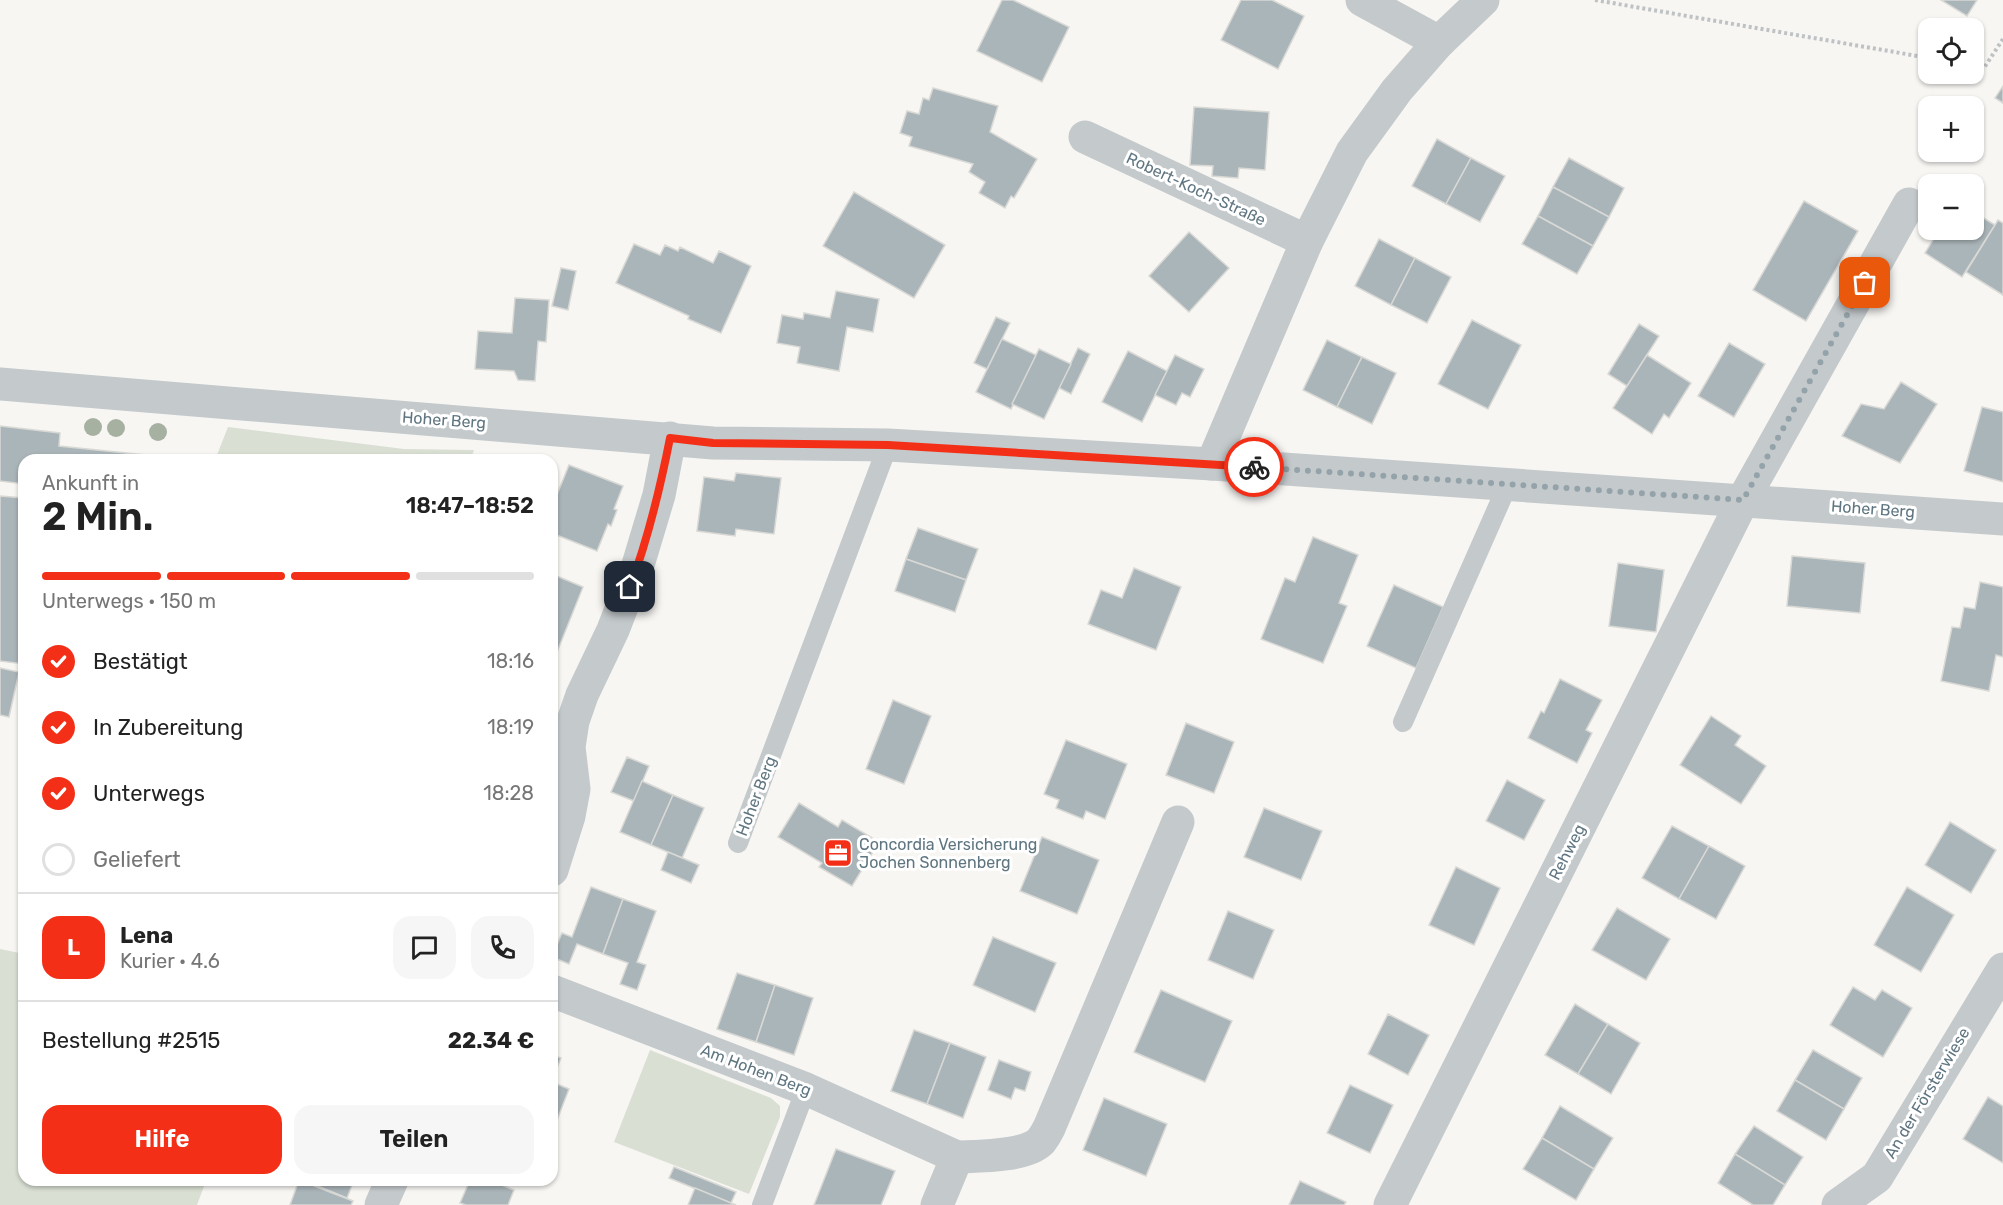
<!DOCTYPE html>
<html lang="de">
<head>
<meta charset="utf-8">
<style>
	body { margin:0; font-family:Rubik,sans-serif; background:#f6f6f6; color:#222; height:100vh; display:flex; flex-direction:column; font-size:22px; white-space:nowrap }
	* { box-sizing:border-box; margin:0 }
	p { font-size:20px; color:#767676 }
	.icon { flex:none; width:33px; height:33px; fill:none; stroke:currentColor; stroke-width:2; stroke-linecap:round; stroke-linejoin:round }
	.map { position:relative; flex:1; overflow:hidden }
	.drawer { position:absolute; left:18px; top:454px; width:540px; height:732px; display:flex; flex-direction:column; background:#fff; border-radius:18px; box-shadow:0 2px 4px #0004 }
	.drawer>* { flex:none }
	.buttons { position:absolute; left:1918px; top:18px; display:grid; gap:12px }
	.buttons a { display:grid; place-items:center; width:66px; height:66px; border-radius:12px; background:#fff; box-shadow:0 2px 4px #0004; font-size:30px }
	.pin { position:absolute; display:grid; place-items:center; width:51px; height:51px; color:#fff; margin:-26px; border-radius:12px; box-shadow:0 3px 9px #0006 }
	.courier { position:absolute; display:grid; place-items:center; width:60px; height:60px; margin:-30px; border:4px solid #f33017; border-radius:50%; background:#fff; color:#222; box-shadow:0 2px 8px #0007 }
	.headline em { font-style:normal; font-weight:600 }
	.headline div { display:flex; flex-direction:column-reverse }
	.headline { display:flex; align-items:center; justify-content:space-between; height:102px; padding:0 24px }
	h1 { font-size:39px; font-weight:600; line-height:45px }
	.bar { display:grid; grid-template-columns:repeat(4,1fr); gap:9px 6px; align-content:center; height:72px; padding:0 24px }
	.bar i { height:8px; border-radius:4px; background:#e0e0e0 }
	.bar .current { background:#f33017 }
	.bar p { grid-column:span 4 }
	.line { display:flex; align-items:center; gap:15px; padding:0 24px; border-top:2px solid #e0e0e0 }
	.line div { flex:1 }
	.round { display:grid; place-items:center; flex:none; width:63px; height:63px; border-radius:18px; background:#f6f6f6 }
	ol { padding:0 24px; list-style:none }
	li { display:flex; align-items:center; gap:18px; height:66px }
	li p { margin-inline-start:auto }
	li .icon { padding:6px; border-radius:50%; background:#f33017; color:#fff; stroke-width:4 }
	li:last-child { color:#767676 }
	li i { width:33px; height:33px; border:3px solid #e0e0e0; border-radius:50% }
	.primary-button { display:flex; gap:12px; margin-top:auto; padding:12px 24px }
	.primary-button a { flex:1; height:69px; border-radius:18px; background:#f33017; color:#fff; font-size:24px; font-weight:600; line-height:69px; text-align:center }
	.primary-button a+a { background:#f6f6f6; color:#222 }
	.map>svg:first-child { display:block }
	.green { fill:#d9dfd3 }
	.building { fill:#aab5b9; stroke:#d8d8d5; stroke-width:1.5 }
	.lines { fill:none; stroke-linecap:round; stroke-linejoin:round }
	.path { stroke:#bfc2c4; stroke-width:4; stroke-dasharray:3 3; stroke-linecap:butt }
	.lane { stroke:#c4c9cc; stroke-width:20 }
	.street { stroke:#c4c9cc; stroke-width:33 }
	.tree { fill:#a7b1a1 }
	.done { stroke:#94a3a9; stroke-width:6; stroke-dasharray:0 10.8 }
	.route { stroke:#f33017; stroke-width:8 }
	.labels { text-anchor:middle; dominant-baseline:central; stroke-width:6; stroke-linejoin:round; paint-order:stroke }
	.street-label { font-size:16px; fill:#5f7681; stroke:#fff }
	.poi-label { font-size:16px; fill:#5f7681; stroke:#fff; text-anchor:start }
</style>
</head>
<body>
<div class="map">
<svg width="2003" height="1205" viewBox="0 0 2003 1205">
	<rect width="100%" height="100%" fill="#f7f6f3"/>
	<!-- green -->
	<g class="green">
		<polygon points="228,427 404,449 474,450 470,460 215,460"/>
		<polygon points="0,949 24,954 24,1180 206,1181 197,1205 0,1205"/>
		<polygon points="650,1050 771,1098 780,1106 780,1117 749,1194 614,1142"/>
	</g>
	<!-- building -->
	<g class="building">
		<polygon points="1002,0 1013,0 1069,27 1042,82 977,51"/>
		<polygon points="1241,0 1272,0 1304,16 1278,69 1221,40"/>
		<polygon points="1941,0 1977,0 1967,16"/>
		<polygon points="2003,86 2003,103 1995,98"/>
		<polygon points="933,88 998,106 990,132 1037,159 1014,198 1011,196 1005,208 979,193 985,182 969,172 973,164 909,146 912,137 900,133 907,111 919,114 923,98 929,100"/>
		<polygon points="1194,107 1269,112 1265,170 1239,168 1238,178 1212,176 1213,166 1190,165"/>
		<polygon points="1437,139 1471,158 1446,204 1412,186"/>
		<polygon points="1471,158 1505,176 1480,222 1446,204"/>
		<polygon points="1569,158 1624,188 1609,217 1553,187"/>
		<polygon points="1553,187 1609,217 1593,246 1538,216"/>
		<polygon points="854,192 945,245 914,298 823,246"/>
		<polygon points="1804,201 1858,231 1806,321 1753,290"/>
		<polygon points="1974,212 1995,225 1962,277 1925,253 1939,230 1974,230"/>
		<polygon points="1538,216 1593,246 1577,274 1522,244"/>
		<polygon points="1998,220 2003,223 2003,295 1966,272"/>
		<polygon points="1189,232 1229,268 1189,312 1149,276"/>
		<polygon points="1379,239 1415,258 1391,305 1355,286"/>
		<polygon points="634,244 660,255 665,245 678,251 680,247 713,263 719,251 751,266 721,333 688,319 689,316 616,283"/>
		<polygon points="1415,258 1451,277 1427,323 1391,305"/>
		<polygon points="561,268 576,271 568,310 552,306"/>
		<polygon points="836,291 879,299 873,332 847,327 839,371 797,363 800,347 777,343 782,315 803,319 804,313 830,318"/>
		<polygon points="515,298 549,300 546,342 538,341 535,381 518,380 514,371 475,369 478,331 512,333"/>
		<polygon points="996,317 1010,323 987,369 974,363"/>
		<polygon points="1472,320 1521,345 1488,409 1438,384"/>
		<polygon points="1639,324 1659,336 1627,386 1608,374"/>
		<polygon points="1002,339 1036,355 1011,409 976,392"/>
		<polygon points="1327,340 1362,357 1337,407 1303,390"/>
		<polygon points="1729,343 1765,364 1734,417 1698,396"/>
		<polygon points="1078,348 1090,354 1071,394 1059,388"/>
		<polygon points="1039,349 1071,364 1044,419 1012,404"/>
		<polygon points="1128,351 1167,371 1142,422 1102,402"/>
		<polygon points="1175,355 1204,369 1190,397 1182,393 1176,405 1155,395"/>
		<polygon points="1647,355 1691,383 1669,418 1664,414 1652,434 1613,408"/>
		<polygon points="1362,357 1396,373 1372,424 1337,407"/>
		<polygon points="1901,382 1937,404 1900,463 1842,436 1861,404 1884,409"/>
		<polygon points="1982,407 2003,412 2003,482 1964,471"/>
		<polygon points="0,426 60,433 59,446 145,455 144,460 24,460 24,484 0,481"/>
		<polygon points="569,465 623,486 614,509 617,510 611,526 608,524 597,551 554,534 552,539 552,507"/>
		<polygon points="736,473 781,478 774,534 736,529 735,536 697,531 704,477 734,481"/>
		<polygon points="0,496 24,498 24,664 0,661"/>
		<polygon points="918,528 978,549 966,580 906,559"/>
		<polygon points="1313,537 1358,555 1339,603 1347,606 1323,663 1261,639 1285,578 1295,582"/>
		<polygon points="1792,556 1865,563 1860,613 1787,606"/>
		<polygon points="906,559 966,580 955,612 895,591"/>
		<polygon points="1618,563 1664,570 1656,632 1609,626"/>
		<polygon points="1134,568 1181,587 1156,650 1088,624 1101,590 1122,598"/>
		<polygon points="552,574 583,587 557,652 552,650"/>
		<polygon points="1980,582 2003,587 2003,657 1996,655 1989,691 1941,681 1952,627 1960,628 1964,607 1975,609"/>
		<polygon points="1394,585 1443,607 1416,668 1367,646"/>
		<polygon points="0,668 19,672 9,717 0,715"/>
		<polygon points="1560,679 1602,700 1586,730 1592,733 1577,763 1528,738 1541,711 1544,713"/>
		<polygon points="893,700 931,716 904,784 866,769"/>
		<polygon points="1711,716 1741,736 1735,745 1766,766 1741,804 1680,765"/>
		<polygon points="1186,723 1234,742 1214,793 1166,775"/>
		<polygon points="1066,740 1127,764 1105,819 1086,811 1083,819 1056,808 1059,800 1044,794"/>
		<polygon points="627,757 649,766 634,801 611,792"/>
		<polygon points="1507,780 1545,800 1524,840 1486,821"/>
		<polygon points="642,781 673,795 651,845 620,832"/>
		<polygon points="673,795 704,808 682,858 651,845"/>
		<polygon points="799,803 838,827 842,820 879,842 852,886 819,867 822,863 778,837"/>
		<polygon points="1264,808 1322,831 1301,880 1244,857"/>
		<polygon points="1950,822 1996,850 1971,893 1925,865"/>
		<polygon points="1672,826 1709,846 1679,899 1642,878"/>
		<polygon points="1042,837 1099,860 1077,914 1020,891"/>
		<polygon points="1709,846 1745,866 1716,919 1679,899"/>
		<polygon points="668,852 699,865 691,883 661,870"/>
		<polygon points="1456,867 1500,888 1474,945 1429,925"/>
		<polygon points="591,887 623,899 603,954 577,944 569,964 552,957 562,933 572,937"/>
		<polygon points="1907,887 1954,915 1921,972 1874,945"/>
		<polygon points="623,899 656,911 637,962 646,965 637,990 620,984 628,963 603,954"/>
		<polygon points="1617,908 1670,939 1646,980 1592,950"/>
		<polygon points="1228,911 1274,930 1253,979 1208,960"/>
		<polygon points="993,937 1056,963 1035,1012 973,985"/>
		<polygon points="737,973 775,985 756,1042 717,1029"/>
		<polygon points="775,985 813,998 794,1055 756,1042"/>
		<polygon points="1853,987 1875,1000 1882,990 1912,1008 1883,1057 1830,1025"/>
		<polygon points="1161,990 1232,1021 1205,1082 1134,1052"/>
		<polygon points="1575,1004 1608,1024 1578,1074 1545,1055"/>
		<polygon points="1388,1014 1429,1035 1408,1075 1368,1054"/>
		<polygon points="1608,1024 1640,1043 1611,1094 1578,1074"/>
		<polygon points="914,1030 950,1043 927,1104 891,1091"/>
		<polygon points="950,1043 986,1057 963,1118 927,1104"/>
		<polygon points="1813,1050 1862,1078 1844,1109 1795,1080"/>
		<polygon points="552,1055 561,1058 552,1080"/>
		<polygon points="999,1060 1031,1072 1025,1091 1015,1088 1011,1099 988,1090"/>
		<polygon points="1795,1080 1844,1109 1826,1140 1777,1111"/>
		<polygon points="552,1082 569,1089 554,1128 552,1127"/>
		<polygon points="1350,1085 1393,1105 1370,1153 1327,1133"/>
		<polygon points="1988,1097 2003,1106 2003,1163 1963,1139"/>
		<polygon points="1104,1098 1167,1124 1146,1176 1083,1150"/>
		<polygon points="1560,1106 1613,1138 1594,1169 1542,1138"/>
		<polygon points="1754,1126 1803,1157 1785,1185 1735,1154"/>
		<polygon points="1542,1138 1594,1169 1576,1200 1523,1169"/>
		<polygon points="836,1149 895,1171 881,1205 814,1205"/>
		<polygon points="1735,1154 1785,1185 1773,1205 1753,1205 1718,1183"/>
		<polygon points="674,1167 736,1192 731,1203 669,1178"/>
		<polygon points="299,1180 353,1201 351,1205 290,1205"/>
		<polygon points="303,1180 354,1180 347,1198"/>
		<polygon points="470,1180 495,1180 494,1182 514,1190 508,1205 466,1205 460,1203"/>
		<polygon points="1300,1181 1346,1202 1344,1205 1289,1205"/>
		<polygon points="695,1188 731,1203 736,1205 688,1205"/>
	</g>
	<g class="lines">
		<!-- path -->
		<g class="path">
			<polyline points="1595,0 1929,58"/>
			<polyline points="1974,66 1984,68 2003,39"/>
		</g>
		<!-- lane -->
		<g class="lane">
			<polyline points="1403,722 1508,484"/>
			<polyline points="738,843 888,445"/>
			<polyline points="762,1205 806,1089"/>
		</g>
		<!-- street -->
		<g class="street">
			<polyline points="1362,0 1439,42"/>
			<polyline points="1085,137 1307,241"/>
			<polyline points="0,384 713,443 888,445 1212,464 2003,519"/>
			<polyline points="1212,464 1307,241 1352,152 1397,90 1439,42 1483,0"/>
			<polyline points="552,870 569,816 574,789 569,747 573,721 582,695 613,630 638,565 659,495 670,438"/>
			<polyline points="552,991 806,1089 957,1157"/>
			<polyline points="381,1205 392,1180"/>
			<path d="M937 1205 957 1157C979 1156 1025 1157 1041 1141 1044 1137 1047 1132 1049 1128L1178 822"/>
			<polyline points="1390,1205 1743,500 1909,204"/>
			<polyline points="1838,1205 1877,1177 2003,969"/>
		</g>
	</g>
	<!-- trees -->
	<g class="tree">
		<circle cx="93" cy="427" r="9"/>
		<circle cx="116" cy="428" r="9"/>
		<circle cx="158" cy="432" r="9"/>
	</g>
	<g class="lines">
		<!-- done -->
		<polyline class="done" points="1254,467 1743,500 1865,283"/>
		<!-- route -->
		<path class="route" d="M630 587C648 539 660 489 670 438L713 443 888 445 1254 467"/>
	</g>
	<!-- icons -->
	<defs>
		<g id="office-square" transform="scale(1.5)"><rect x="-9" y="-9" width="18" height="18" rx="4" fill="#f33017" stroke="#fff"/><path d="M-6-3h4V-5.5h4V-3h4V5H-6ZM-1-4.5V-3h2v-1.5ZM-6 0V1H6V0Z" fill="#fff"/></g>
	</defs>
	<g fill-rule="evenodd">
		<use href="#office-square" x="838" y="853"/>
	</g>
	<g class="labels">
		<!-- street labels -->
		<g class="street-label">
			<text transform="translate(1196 189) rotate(25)">Robert-Koch-Straße</text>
			<text transform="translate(444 420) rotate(4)">Hoher Berg</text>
			<text transform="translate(1873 509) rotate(4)">Hoher Berg</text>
			<text transform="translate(756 796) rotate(-69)">Hoher Berg</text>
			<text transform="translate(1567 852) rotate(-63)">Rehweg</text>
			<text transform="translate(756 1070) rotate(21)">Am Hohen Berg</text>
			<text transform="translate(1927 1093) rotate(-59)">An der Försterwiese</text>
		</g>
		<!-- poi labels -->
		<g class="poi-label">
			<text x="859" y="844">Concordia Versicherung<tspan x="859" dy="18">Jochen Sonnenberg</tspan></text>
		</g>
	</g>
</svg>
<div class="buttons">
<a><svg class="icon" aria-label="locate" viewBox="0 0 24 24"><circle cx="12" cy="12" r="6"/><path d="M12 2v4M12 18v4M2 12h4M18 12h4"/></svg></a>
<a>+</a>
<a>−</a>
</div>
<div class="pin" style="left:1865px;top:283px;background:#ea580c"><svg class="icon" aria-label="bag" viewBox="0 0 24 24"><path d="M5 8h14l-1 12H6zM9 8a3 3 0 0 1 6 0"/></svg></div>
<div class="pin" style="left:630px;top:587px;background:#1f2937"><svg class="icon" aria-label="home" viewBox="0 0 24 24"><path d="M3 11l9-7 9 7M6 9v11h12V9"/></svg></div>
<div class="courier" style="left:1254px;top:467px"><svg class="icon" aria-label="bike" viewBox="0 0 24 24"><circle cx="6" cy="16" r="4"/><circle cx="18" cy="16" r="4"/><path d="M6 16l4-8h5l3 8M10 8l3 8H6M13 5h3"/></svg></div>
<section class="drawer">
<div class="headline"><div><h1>2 Min.</h1><p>Ankunft in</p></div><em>18:47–18:52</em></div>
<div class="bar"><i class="current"></i><i class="current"></i><i class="current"></i><i></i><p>Unterwegs · 150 m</p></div>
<ol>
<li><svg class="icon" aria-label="check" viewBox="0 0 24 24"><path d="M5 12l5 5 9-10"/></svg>Bestätigt<p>18:16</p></li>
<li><svg class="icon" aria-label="check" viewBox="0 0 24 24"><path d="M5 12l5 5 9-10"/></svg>In Zubereitung<p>18:19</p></li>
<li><svg class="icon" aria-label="check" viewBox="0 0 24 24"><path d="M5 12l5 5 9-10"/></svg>Unterwegs<p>18:28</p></li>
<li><i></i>Geliefert</li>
</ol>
<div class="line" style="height:108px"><b class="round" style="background:#f33017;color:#fff">L</b><div><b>Lena</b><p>Kurier · 4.6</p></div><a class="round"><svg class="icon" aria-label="chat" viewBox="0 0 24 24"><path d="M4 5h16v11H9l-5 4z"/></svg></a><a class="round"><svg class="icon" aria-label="phone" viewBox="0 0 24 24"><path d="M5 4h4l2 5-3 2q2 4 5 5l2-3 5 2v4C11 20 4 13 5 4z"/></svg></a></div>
<div class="line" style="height:78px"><div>Bestellung #2515</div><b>22.34 €</b></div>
<div class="primary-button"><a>Hilfe</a><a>Teilen</a></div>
</section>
</div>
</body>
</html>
